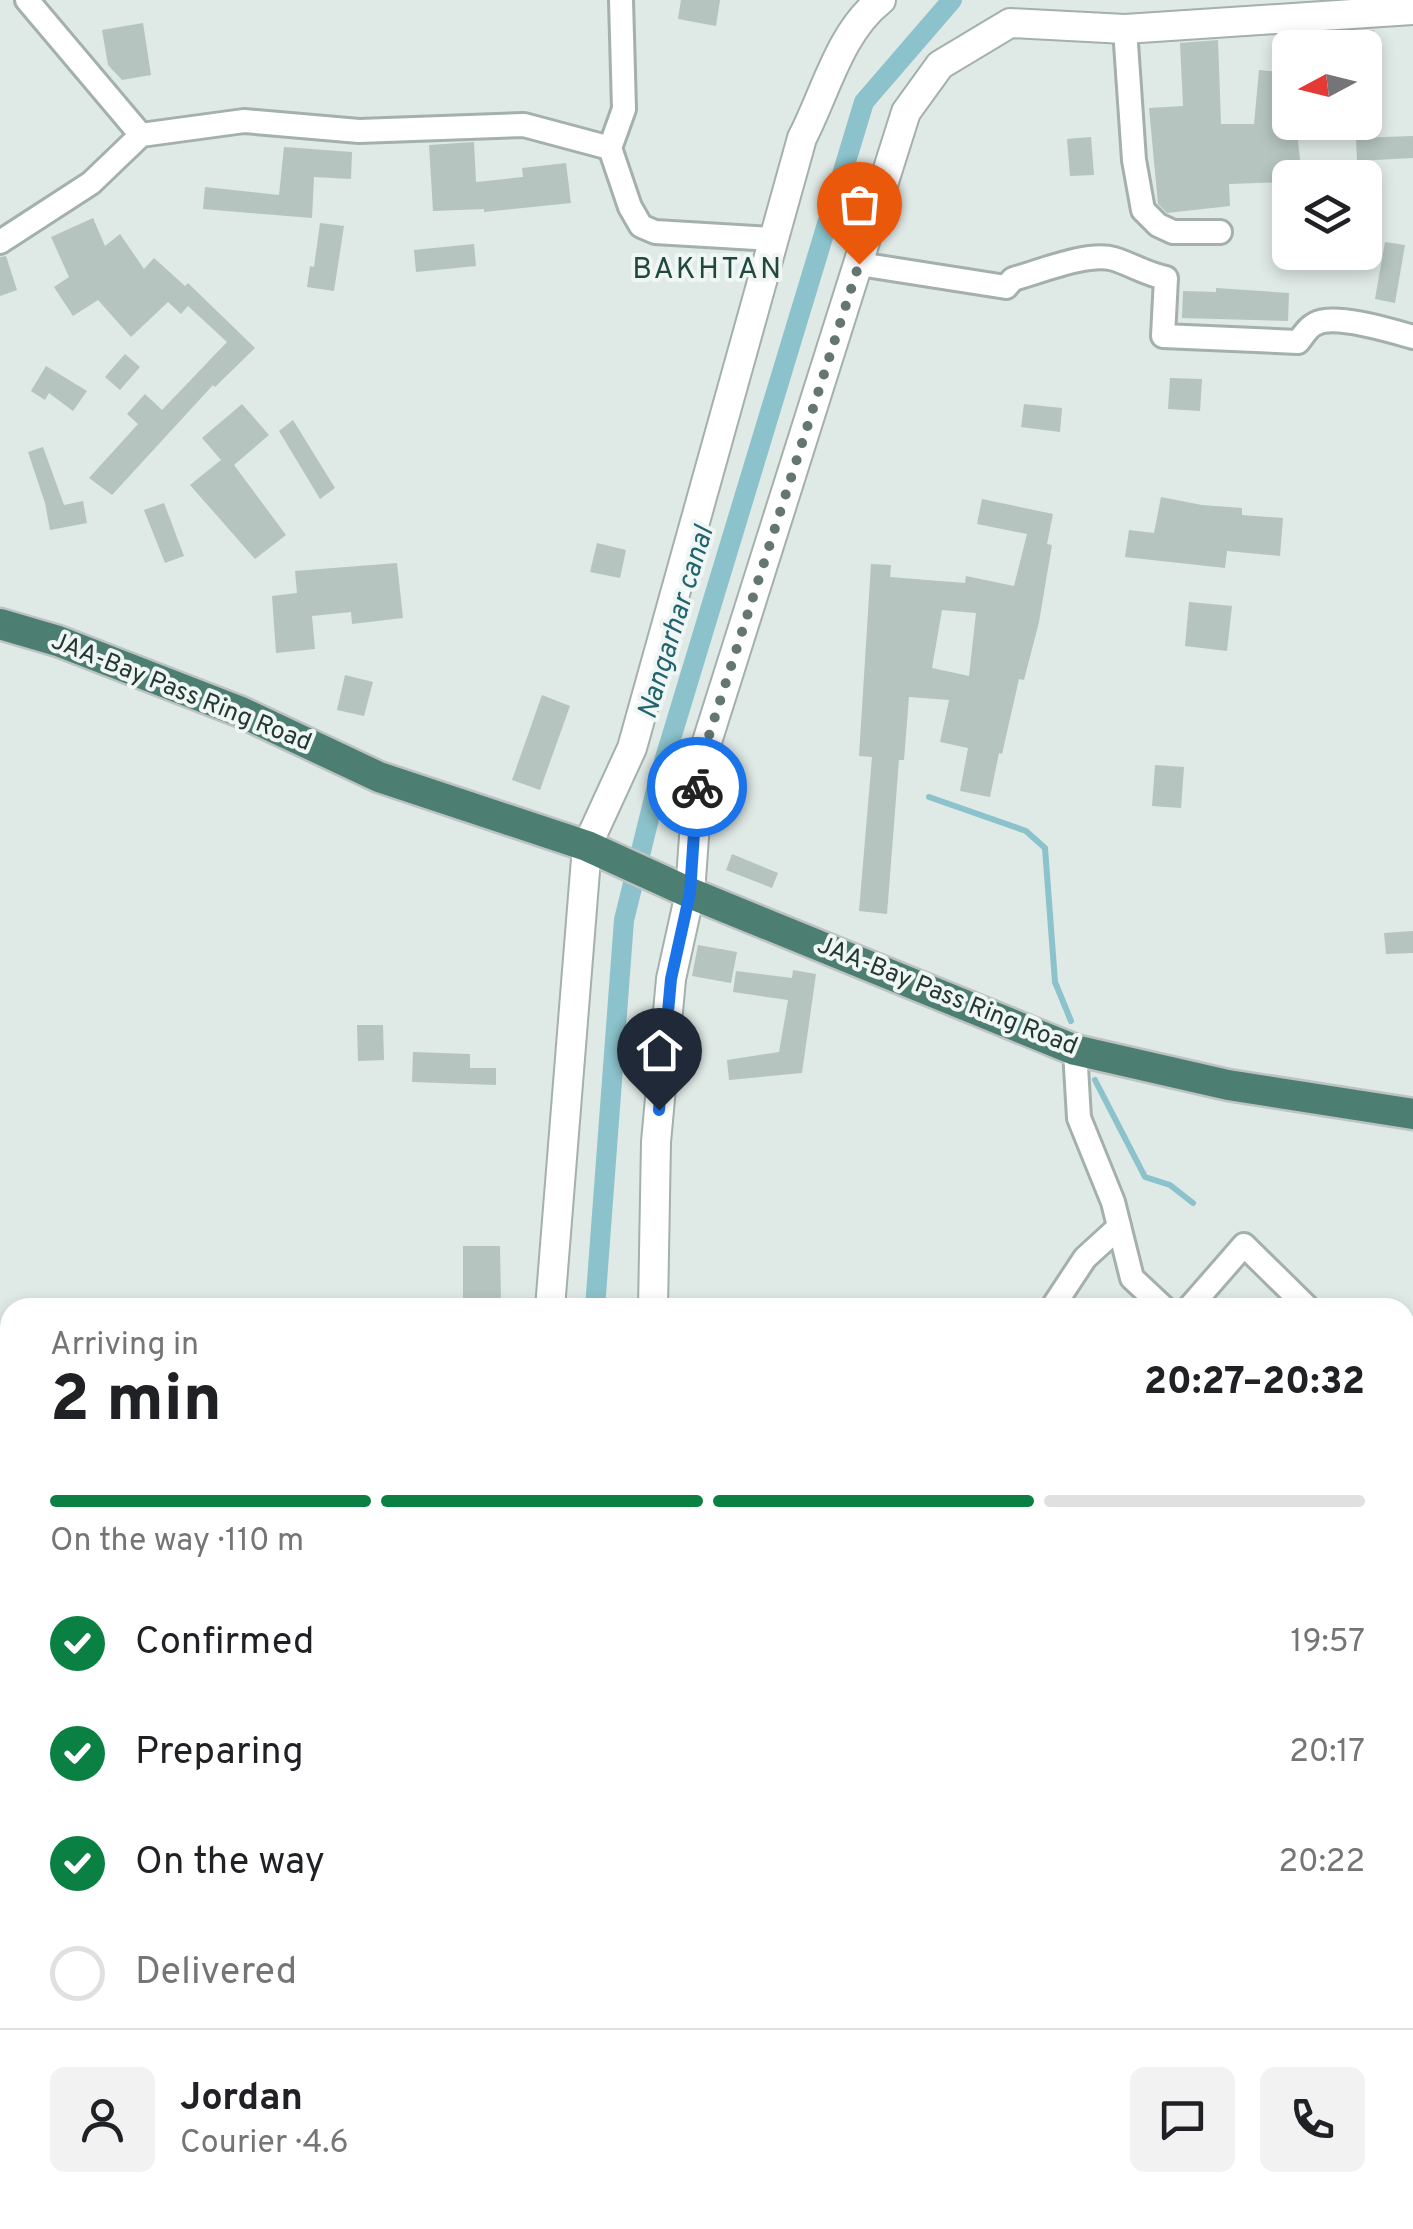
<!DOCTYPE html>
<html lang="en">
<head>
<meta charset="utf-8">
<style>
	body { margin:0; font-family:Overpass,sans-serif; background:#f2f2f2; color:#202124; height:100vh; display:flex; flex-direction:column; font-size:38px; white-space:nowrap }
	* { box-sizing:border-box; margin:0 }
	p { font-size:32px; color:#757577 }
	.icon { flex:none; width:55px; height:55px; fill:none; stroke:currentColor; stroke-width:2; stroke-linecap:round; stroke-linejoin:round }
	.map { position:relative; flex:1; overflow:hidden }
	.details { position:absolute; left:0px; top:1298px; width:1415px; height:932px; display:flex; flex-direction:column; background:#fff; border-radius:30px 30px 0 0; box-shadow:0 5px 15px #0003 }
	.details>* { flex:none }
	.needle { width:65px; rotate:263deg }
	.controls { position:absolute; left:1272px; top:30px; display:grid; gap:20px }
	.controls a { display:grid; place-items:center; width:110px; height:110px; border-radius:15px; background:#fff; box-shadow:0 5px 15px #0003; font-size:50px }
	.pin { position:absolute; display:grid; place-items:center; width:85px; height:85px; color:#fff; margin:-102px -42px; border-radius:50% 50% 50% 0; rotate:-45deg; box-shadow:0 0 10px #0007 }
	.pin .icon { rotate:45deg }
	.courier { position:absolute; display:grid; place-items:center; width:100px; height:100px; margin:-50px; border:8px solid #1a73e8; border-radius:50%; background:#fff; color:#222; box-shadow:0 2px 12px #0007 }
	.head em { font-style:normal; font-weight:800 }
	.head div { display:flex; flex-direction:column-reverse }
	.head { display:flex; align-items:center; justify-content:space-between; height:170px; padding:0 50px }
	h1 { font-size:65px; font-weight:800; line-height:75px }
	.bar { display:grid; grid-template-columns:repeat(4,1fr); gap:15px 10px; align-content:center; height:120px; padding:0 50px }
	.bar i { height:12px; border-radius:8px; background:#e0e0e0 }
	.bar .active { background:#0b8043 }
	.bar p { grid-column:span 4 }
	.line { display:flex; align-items:center; gap:25px; padding:0 50px; border-top:2px solid #e0e0e0 }
	.line div { flex:1 }
	.round { display:grid; place-items:center; flex:none; width:105px; height:105px; border-radius:15px; background:#f2f2f2 }
	ol { padding:0 50px; list-style:none }
	li { display:flex; align-items:center; gap:30px; height:110px }
	li p { margin-inline-start:auto }
	li .icon { padding:10px; border-radius:50%; background:#0b8043; color:#fff; stroke-width:4 }
	li:last-child { color:#757577 }
	li i { width:55px; height:55px; border:5px solid #e0e0e0; border-radius:50% }
	.map>svg:first-child { display:block }
	.lines { fill:none; stroke-linecap:round; stroke-linejoin:round }
	.stream { stroke:#8bc2cb; stroke-width:6 }
	.canal { stroke:#8bc2cb; stroke-width:20 }
	.building { fill:#b5c4be; fill-rule:evenodd }
	.minor-casing { stroke:#a3b0ac; stroke-width:28 }
	.tertiary-casing { stroke:#a3b0ac; stroke-width:32 }
	.trunk-casing { stroke:#bdc3c2; stroke-width:35 }
	.minor { stroke:#fff; stroke-width:22 }
	.tertiary { stroke:#fff; stroke-width:28 }
	.trunk { stroke:#4c7f72; stroke-width:30 }
	.done { stroke:#647671; stroke-width:10; stroke-dasharray:0 18 }
	.route { stroke:#1a73e8; stroke-width:12 }
	.labels { text-anchor:middle; dominant-baseline:central; stroke-width:8; stroke-linejoin:round; paint-order:stroke }
	.street-label { font-size:25px; fill:#223832; stroke:#eff6f3 }
	.water-label { font-size:28px; font-style:italic; fill:#21636f; stroke:#eff6f3 }
	.quarter-label { font-size:30px; letter-spacing:2.5px; fill:#1f483e; stroke:#eff6f3 }
</style>
</head>
<body>
<div class="map">
<svg width="1413" height="2229" viewBox="0 0 1413 2229">
	<rect width="100%" height="100%" fill="#dfe9e5"/>
	<g class="lines">
		<!-- stream -->
		<g class="stream">
			<polyline points="929,797 1026,831 1045,848 1055,982 1071,1021"/>
			<polyline points="1095,1080 1145,1177 1170,1185 1193,1203"/>
		</g>
		<!-- canal -->
		<g class="canal">
			<polyline points="595,1308 624,920 659,778 864,102 952,0"/>
			<polyline points="207,2229 212,2220"/>
		</g>
	</g>
	<!-- building -->
	<g class="building">
		<polygon points="681,0 720,0 716,26 678,19"/>
		<polygon points="143,23 151,75 122,80 108,65 102,30"/>
		<polygon points="1374,30 1375,42 1346,46 1344,32"/>
		<polygon points="1218,40 1221,124 1254,124 1259,70 1290,73 1290,132 1297,131 1302,178 1290,178 1290,182 1229,184 1230,206 1167,213 1158,204 1149,108 1183,106 1180,43"/>
		<polygon points="1413,136 1413,158 1357,161 1356,138"/>
		<polygon points="1091,137 1094,175 1070,176 1067,139"/>
		<polygon points="474,142 476,182 523,177 522,168 566,163 571,203 484,212 484,209 433,211 429,145"/>
		<polygon points="284,147 352,152 351,179 314,177 312,218 203,209 205,187 279,195"/>
		<polygon points="93,218 105,246 120,234 144,269 154,258 185,286 188,283 255,348 215,387 213,385 112,495 89,478 138,424 127,414 145,394 162,410 227,342 188,306 181,314 168,302 131,337 98,300 73,316 54,287 69,277 51,237"/>
		<polygon points="320,223 344,226 334,291 307,287 310,266 314,267"/>
		<polygon points="1385,242 1405,245 1395,303 1375,299"/>
		<polygon points="474,244 476,266 416,272 414,250"/>
		<polygon points="6,256 17,290 0,296 0,257"/>
		<polygon points="1216,288 1289,293 1288,321 1182,318 1183,291 1216,292"/>
		<polygon points="125,354 140,367 120,390 105,377"/>
		<polygon points="46,366 87,391 73,411 49,393 45,400 31,391"/>
		<polygon points="1170,378 1202,379 1200,411 1168,409"/>
		<polygon points="242,404 269,435 234,465 286,535 255,559 190,485 221,460 202,438"/>
		<polygon points="1024,404 1062,408 1060,432 1021,427"/>
		<polygon points="293,420 335,488 320,499 279,431"/>
		<polygon points="43,447 64,505 83,501 87,523 50,530 45,503 28,452"/>
		<polygon points="1161,497 1202,505 1242,508 1242,515 1283,518 1280,556 1227,551 1225,568 1125,557 1129,530 1154,533"/>
		<path d="M982 499 1053 514 1047 544 1052 545 1039 622 1024 680 1019 679 1002 754 999 753 990 797 960 791 968 748 940 742 949 700 909 697 904 760H899L887 914 859 911 872 757 859 756 871 564 891 565 890 577 965 583 966 576 1014 586 1027 534 977 524ZM942 610 976 613 969 676 932 668Z"/>
		<polygon points="164,503 184,556 165,563 144,510"/>
		<polygon points="597,543 626,550 620,578 590,572"/>
		<polygon points="397,563 403,618 352,624 351,612 312,616 315,649 276,653 272,596 297,593 295,571"/>
		<polygon points="1189,602 1232,606 1227,651 1185,646"/>
		<polygon points="345,675 373,682 364,716 337,710"/>
		<polygon points="542,695 570,706 540,790 512,780"/>
		<polygon points="1155,765 1184,767 1181,808 1152,806"/>
		<polygon points="732,854 778,873 772,888 726,870"/>
		<polygon points="1413,931 1413,953 1386,954 1384,933"/>
		<polygon points="698,945 737,952 731,983 692,976"/>
		<polygon points="793,970 816,974 802,1073 729,1080 727,1060 779,1052 788,1000 733,992 736,971 792,978"/>
		<polygon points="357,1025 383,1025 384,1060 358,1061"/>
		<polygon points="413,1052 470,1054 470,1068 496,1068 496,1085 412,1082"/>
		<polygon points="463,1246 500,1246 501,1302 463,1302"/>
	</g>
	<g class="lines">
		<!-- minor casing -->
		<g class="minor-casing">
			<g id="minor">
				<polyline points="27,0 141,135"/>
				<polyline points="621,0 624,109 610,148 630,207 641,226 655,232 773,239"/>
				<polyline points="1125,29 1134,160 1143,210 1158,225 1173,232 1220,232"/>
				<polyline points="0,242 91,183 141,135 244,121 359,131 524,125 610,148"/>
				<path d="M859 264 1006 287 1013 279C1039 272 1089 251 1114 259 1133 265 1146 274 1166 278L1163 336 1298 342C1303 336 1308 327 1315 324 1334 313 1392 331 1413 337"/>
				<polyline points="1075,1050 1079,1118 1113,1202 1132,1278 1164,1308"/>
				<polyline points="1052,1308 1085,1258 1119,1227"/>
				<polyline points="1189,1308 1244,1245 1308,1308"/>
				<polyline points="1405,1403 1413,1412"/>
				<polyline points="1405,1599 1413,1611"/>
				<polyline points="0,2103 10,2101"/>
				<polyline points="322,2229 327,2220"/>
			</g>
		</g>
		<!-- tertiary casing -->
		<g class="tertiary-casing">
			<g id="tertiary">
				<path d="M550 1308 587 846 632 748 802 138C826 92 839 33 881 0"/>
				<polyline points="653,1308 656,1142 671,979 690,893 699,767 906,112 940,65 1010,23 1125,29 1413,10"/>
				<polyline points="1253,2220 1259,2229"/>
				<polyline points="151,2229 157,2220"/>
				<polyline points="253,2229 259,2220"/>
			</g>
		</g>
		<!-- trunk casing -->
		<g class="trunk-casing">
			<polyline id="trunk" points="0,624 58,641 241,712 379,777 587,846 690,893 1075,1050 1228,1085 1413,1114"/>
		</g>
		<!-- minor -->
		<use href="#minor" class="minor"/>
		<!-- tertiary -->
		<use href="#tertiary" class="tertiary"/>
		<!-- trunk -->
		<use href="#trunk" class="trunk"/>
	</g>
	<g class="lines">
		<!-- done -->
		<polyline class="done" points="697,787 699,767 859,264"/>
		<!-- route -->
		<polyline class="route" points="659,1110 671,979 690,893 697,787"/>
	</g>
	<g class="labels">
		<!-- street labels -->
		<g class="street-label">
			<text transform="translate(181 693) rotate(22)">JAA-Bay Pass Ring Road</text>
			<text transform="translate(947 997) rotate(22)">JAA-Bay Pass Ring Road</text>
		</g>
		<!-- water labels -->
		<g class="water-label">
			<text transform="translate(677 623) rotate(-73)">Nangarhar canal</text>
		</g>
		<!-- quarter labels -->
		<g class="quarter-label">
			<text x="708" y="270">BAKHTAN</text>
		</g>
	</g>
</svg>
<div class="controls">
<a><svg class="needle" viewBox="-14 -14 28 28"><path d="M0-13l5 13h-10z" fill="#e53935"/><path d="M0 13l5-13h-10z" fill="#757577"/></svg></a>
<a><svg class="icon" aria-label="layers" viewBox="0 0 24 24"><path d="M12 4l9 5-9 5-9-5zM3 14l9 5 9-5"/></svg></a>
</div>
<div class="pin" style="left:859px;top:264px;background:#ea580c"><svg class="icon" aria-label="bag" viewBox="0 0 24 24"><path d="M5 8h14l-1 12H6zM9 8a3 3 0 0 1 6 0"/></svg></div>
<div class="pin" style="left:659px;top:1110px;background:#1f2937"><svg class="icon" aria-label="home" viewBox="0 0 24 24"><path d="M3 11l9-7 9 7M6 9v11h12V9"/></svg></div>
<div class="courier" style="left:697px;top:787px"><svg class="icon" aria-label="bike" viewBox="0 0 24 24"><circle cx="6" cy="16" r="4"/><circle cx="18" cy="16" r="4"/><path d="M6 16l4-8h5l3 8M10 8l3 8H6M13 5h3"/></svg></div>
<section class="details">
<div class="head"><div><h1>2 min</h1><p>Arriving in</p></div><em>20:27–20:32</em></div>
<div class="bar"><i class="active"></i><i class="active"></i><i class="active"></i><i></i><p>On the way · 110 m</p></div>
<ol>
<li><svg class="icon" aria-label="check" viewBox="0 0 24 24"><path d="M5 12l5 5 9-10"/></svg>Confirmed<p>19:57</p></li>
<li><svg class="icon" aria-label="check" viewBox="0 0 24 24"><path d="M5 12l5 5 9-10"/></svg>Preparing<p>20:17</p></li>
<li><svg class="icon" aria-label="check" viewBox="0 0 24 24"><path d="M5 12l5 5 9-10"/></svg>On the way<p>20:22</p></li>
<li><i></i>Delivered</li>
</ol>
<div class="line" style="height:180px"><a class="round"><svg class="icon" aria-label="person" viewBox="0 0 24 24"><circle cx="12" cy="8" r="4"/><path d="M4 21q1-7 8-7t8 7"/></svg></a><div><b>Jordan</b><p>Courier · 4.6</p></div><a class="round"><svg class="icon" aria-label="chat" viewBox="0 0 24 24"><path d="M4 5h16v11H9l-5 4z"/></svg></a><a class="round"><svg class="icon" aria-label="phone" viewBox="0 0 24 24"><path d="M5 4h4l2 5-3 2q2 4 5 5l2-3 5 2v4C11 20 4 13 5 4z"/></svg></a></div>
</section>
</div>
</body>
</html>
